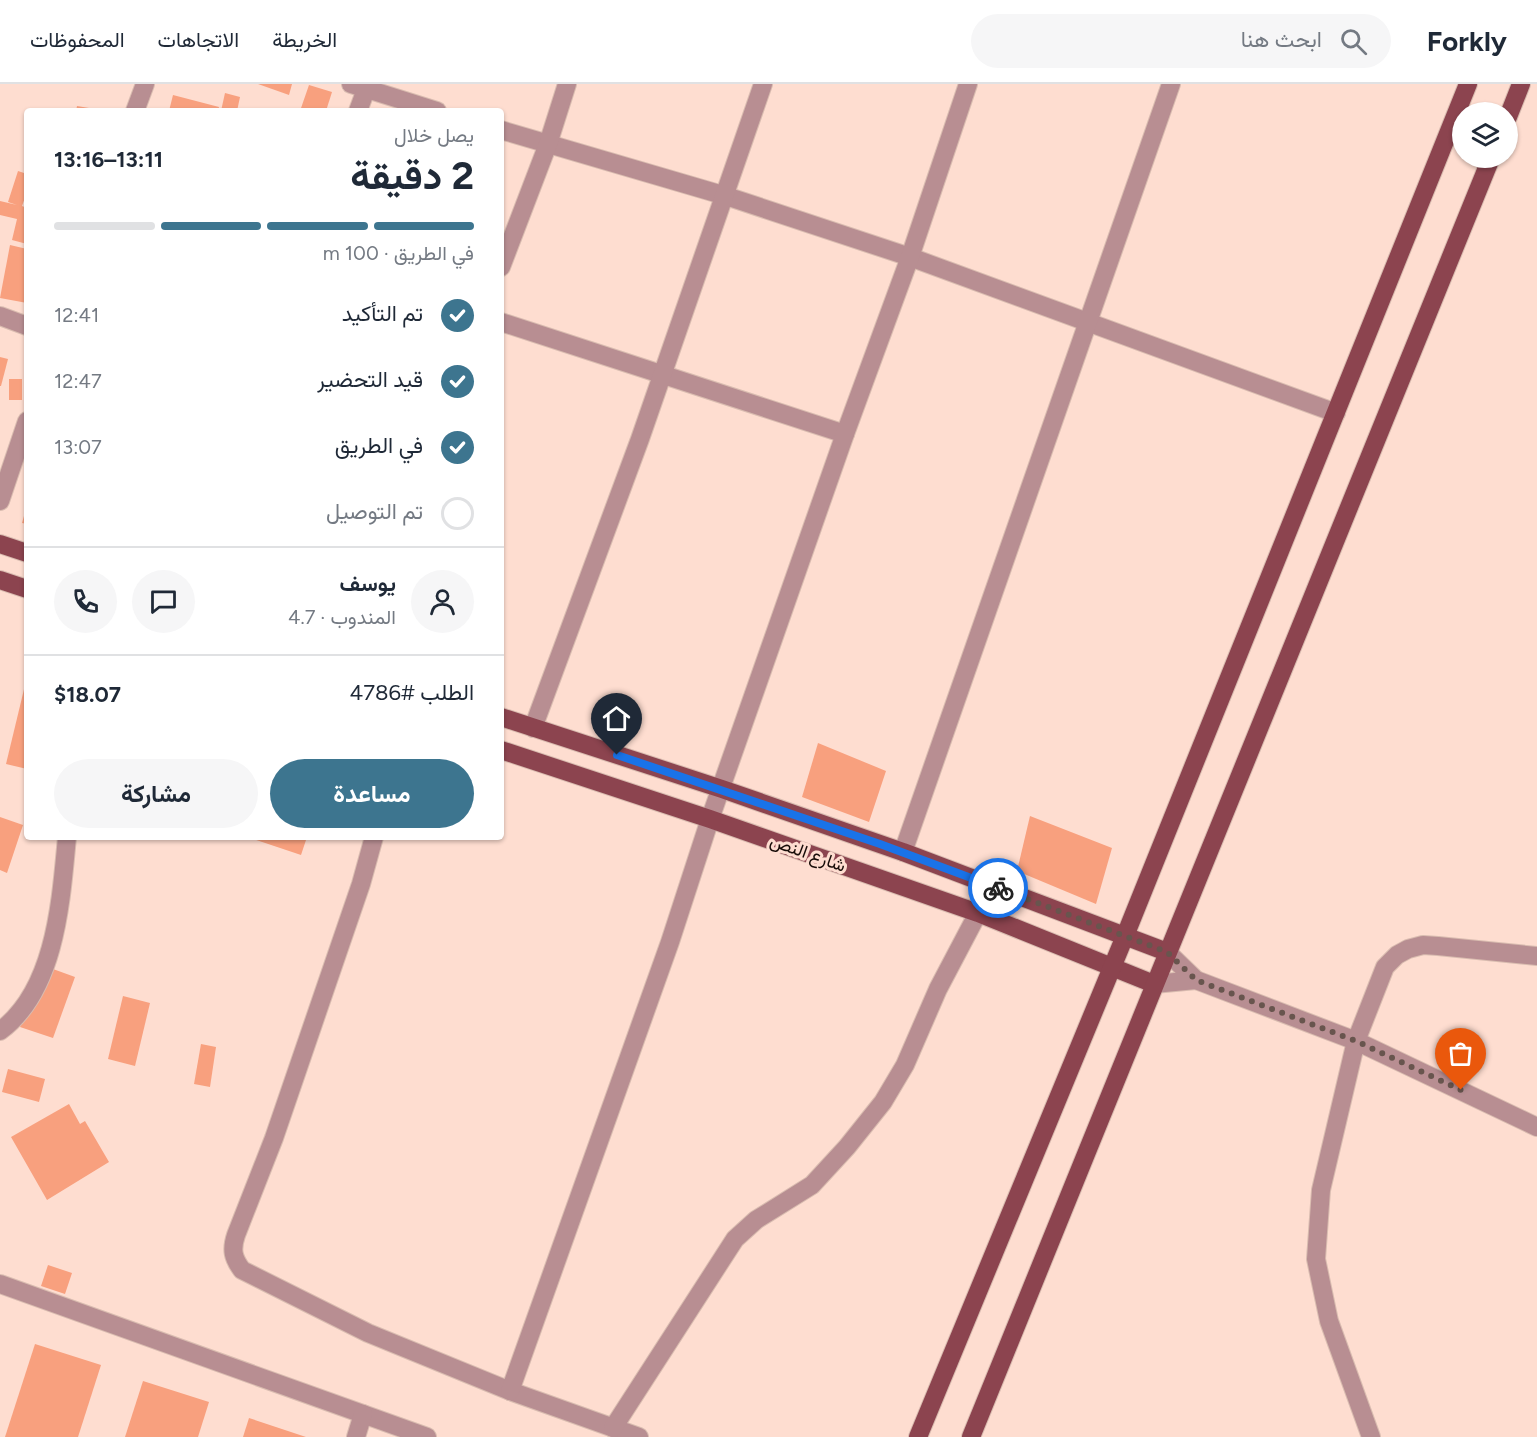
<!DOCTYPE html>
<html lang="ar">
<head>
<meta charset="utf-8">
<style>
	body { margin:0; font-family:Figtree,Vazirmatn,sans-serif; background:#f6f6f7; color:#1f2937; direction:rtl; height:100vh; display:flex; flex-direction:column; font-size:22px; white-space:nowrap }
	* { box-sizing:border-box; margin:0 }
	p { font-size:20px; color:#747a83 }
	.icon { flex:none; width:33px; height:33px; fill:none; stroke:currentColor; stroke-width:2; stroke-linecap:round; stroke-linejoin:round }
	.map { position:relative; flex:1; overflow:hidden; direction:ltr }
	.sheet { position:absolute; left:24px; top:24px; width:480px; height:732px; display:flex; flex-direction:column; background:#fff; border-radius:6px; box-shadow:0 2px 4px #0004; direction:rtl }
	.sheet>* { flex:none }
	.fabs { position:absolute; left:1452px; top:18px; display:grid; gap:12px }
	.fabs a { display:grid; place-items:center; width:66px; height:66px; border-radius:50%; background:#fff; box-shadow:0 2px 4px #0004; font-size:30px }
	.pin { position:absolute; display:grid; place-items:center; width:51px; height:51px; color:#fff; margin:-62px -26px; border-radius:50% 50% 50% 0; rotate:-45deg; box-shadow:0 0 6px #0007 }
	.pin .icon { rotate:45deg }
	.courier { position:absolute; display:grid; place-items:center; width:60px; height:60px; margin:-30px; border:4px solid #1a73e8; border-radius:50%; background:#fff; color:#222; box-shadow:0 2px 8px #0007 }
	.headline em { font-style:normal; font-weight:700 }
	.headline div { display:flex; flex-direction:column-reverse }
	.headline { display:flex; align-items:center; justify-content:space-between; height:102px; padding:0 30px }
	h1 { font-size:39px; font-weight:700; line-height:45px }
	.bar { display:grid; grid-template-columns:repeat(4,1fr); gap:9px 6px; align-content:center; height:72px; padding:0 30px }
	.bar i { height:8px; border-radius:4px; background:#e0e1e3 }
	.bar .on { background:#3d758f }
	.bar p { grid-column:span 4 }
	.line { display:flex; align-items:center; gap:15px; padding:0 30px; border-top:2px solid #e0e1e3 }
	.line div { flex:1 }
	.round { display:grid; place-items:center; flex:none; width:63px; height:63px; border-radius:32px; background:#f6f6f7 }
	ol { padding:0 30px; list-style:none }
	li { display:flex; align-items:center; gap:18px; height:66px }
	li p { margin-inline-start:auto }
	li .icon { padding:6px; border-radius:50%; background:#3d758f; color:#fff; stroke-width:4 }
	li:last-child { color:#747a83 }
	li i { width:33px; height:33px; border:3px solid #e0e1e3; border-radius:50% }
	.button { display:flex; gap:12px; margin-top:auto; padding:12px 30px }
	.button a { flex:1; height:69px; border-radius:36px; background:#3d758f; color:#fff; font-size:24px; font-weight:700; line-height:69px; text-align:center }
	.button a+a { background:#f6f6f7; color:#1f2937 }
	header { display:flex; align-items:center; gap:36px; box-sizing:border-box; height:84px; padding:0 30px; background:#fff; border-bottom:2px solid #e0e1e3 }
	header strong { font-size:28px }
	nav { display:flex; gap:33px; margin-inline-start:auto; font-size:21px }
	.search { width:420px; height:54px; background:#f6f6f7; display:flex; align-items:center; gap:15px; box-sizing:border-box; padding:0 21px; border-radius:33px; color:#747a83; font-size:22px }
	.map>svg:first-child { display:block }
	.building { fill:#f8a07e }
	.lines { fill:none; stroke-linecap:round; stroke-linejoin:round }
	.minor-casing { stroke:#d9bcb0; stroke-width:20 }
	.major-casing { stroke:#d9bcb0; stroke-width:20 }
	.minor { stroke:#b88e92; stroke-width:18 }
	.major { stroke:#8c444f; stroke-width:18 }
	.done { stroke:#68554e; stroke-width:6; stroke-dasharray:0 10.8 }
	.route { stroke:#1a73e8; stroke-width:8 }
	.labels { text-anchor:middle; dominant-baseline:central; stroke-width:6; stroke-linejoin:round; paint-order:stroke }
	.street-label { font-size:18px; fill:#170c08; stroke:#feddd0 }
</style>
</head>
<body>
<header>
<strong>Forkly</strong>
<div class="search"><svg class="icon" aria-label="search" viewBox="0 0 24 24"><circle cx="10" cy="10" r="6"/><path d="M15 15l6 6"/></svg>ابحث هنا</div>
<nav><a>الخريطة</a><a>الاتجاهات</a><a>المحفوظات</a></nav>
</header>
<div class="map">
<svg width="1537" height="1353" viewBox="0 0 1537 1353">
	<rect width="100%" height="100%" fill="#feddd0"/>
	<!-- building -->
	<g class="building">
		<polygon points="258,0 292,0 289,11"/>
		<polygon points="309,1 332,8 326,27 300,27"/>
		<polygon points="225,9 240,13 237,27 221,27"/>
		<polygon points="173,11 219,23 218,27 169,27"/>
		<polygon points="77,22 101,26 101,27 76,27"/>
		<polygon points="18,87 27,90 27,108 22,122 27,124 27,160 12,156 17,135 0,131 0,117 17,121 8,118"/>
		<polygon points="10,161 27,165 27,219 0,214"/>
		<polygon points="0,273 8,275 1,302 0,302"/>
		<rect x="9" y="295" width="13" height="21"/>
		<polygon points="26,425 27,426 27,440 22,439"/>
		<polygon points="26,597 27,597 27,685 6,680"/>
		<polygon points="818,659 886,687 869,738 802,713"/>
		<polygon points="1030,732 1112,764 1096,820 1017,787"/>
		<polygon points="0,733 23,741 7,789 0,786"/>
		<polygon points="247,753 307,753 301,771"/>
		<polygon points="42,881 75,893 53,954 20,943"/>
		<polygon points="123,912 150,919 135,982 108,975"/>
		<polygon points="201,960 216,963 210,1003 194,1000"/>
		<polygon points="8,985 45,995 39,1018 2,1008"/>
		<polygon points="69,1020 80,1040 85,1037 109,1078 47,1116 11,1053"/>
		<polygon points="48,1181 72,1189 65,1210 41,1202"/>
		<polygon points="35,1260 101,1281 78,1353 5,1353"/>
		<polygon points="143,1297 209,1318 198,1353 125,1353"/>
		<polygon points="249,1334 306,1353 243,1353"/>
	</g>
	<g class="lines">
		<!-- minor casing -->
		<g class="minor-casing">
			<g id="minor">
				<polyline points="351,0 437,27"/>
				<polyline points="135,27 145,0"/>
				<polyline points="358,27 368,0"/>
				<polyline points="501,46 726,112 910,173 1336,329"/>
				<polyline points="501,183 548,60 567,0"/>
				<polyline points="0,232 27,242"/>
				<polyline points="501,238 845,350"/>
				<polyline points="0,417 27,337"/>
				<polyline points="533,644 640,355 763,0"/>
				<path d="M374 753 361 800 274 1054 236 1151C231 1166 233 1174 242 1186L368 1249 510 1307 639 1353"/>
				<polyline points="903,768 1171,0"/>
				<polyline points="1167,868 1196,896 1356,957 1537,1043"/>
				<polyline points="1154,900 1196,896"/>
				<path d="M0 947C56 906 61 816 67 753"/>
				<polyline points="0,1200 427,1353"/>
				<polyline points="510,1307 670,858 710,735 845,350 910,173 968,0"/>
				<polyline points="613,1344 735,1155 756,1136 812,1101 847,1063 883,1018 905,981 938,905 978,829"/>
				<polyline points="356,1353 363,1330"/>
				<polyline points="1371,1353 1329,1237 1316,1175 1321,1106 1356,957 1385,883 1397,871 1408,865 1423,861 1438,862 1537,872"/>
			</g>
		</g>
		<!-- major casing -->
		<g class="major-casing">
			<g id="major">
				<polyline points="1508,33 1521,0"/>
				<polyline points="0,460 27,469"/>
				<polyline points="0,496 27,505"/>
				<polyline points="501,633 722,705 903,768 1167,868"/>
				<polyline points="501,666 710,735 978,829 1154,900"/>
				<polyline points="918,1353 1125,852 1468,0"/>
				<polyline points="971,1353 1491,74"/>
			</g>
		</g>
		<!-- minor -->
		<use href="#minor" class="minor"/>
		<!-- major -->
		<use href="#major" class="major"/>
	</g>
	<g class="lines">
		<!-- done -->
		<polyline class="done" points="998,804 1167,868 1196,896 1356,957 1461,1006"/>
		<!-- route -->
		<polyline class="route" points="617,671 880,760 998,804"/>
	</g>
	<g class="labels">
		<!-- street labels -->
		<g class="street-label">
			<text transform="translate(808 769) rotate(20)">شارع النص</text>
		</g>
	</g>
</svg>
<div class="fabs">
<a><svg class="icon" aria-label="layers" viewBox="0 0 24 24"><path d="M12 4l9 5-9 5-9-5zM3 14l9 5 9-5"/></svg></a>
</div>
<div class="pin" style="left:1461px;top:1006px;background:#ea580c"><svg class="icon" aria-label="bag" viewBox="0 0 24 24"><path d="M5 8h14l-1 12H6zM9 8a3 3 0 0 1 6 0"/></svg></div>
<div class="pin" style="left:617px;top:671px;background:#1f2937"><svg class="icon" aria-label="home" viewBox="0 0 24 24"><path d="M3 11l9-7 9 7M6 9v11h12V9"/></svg></div>
<div class="courier" style="left:998px;top:804px"><svg class="icon" aria-label="bike" viewBox="0 0 24 24"><circle cx="6" cy="16" r="4"/><circle cx="18" cy="16" r="4"/><path d="M6 16l4-8h5l3 8M10 8l3 8H6M13 5h3"/></svg></div>
<section class="sheet">
<div class="headline"><div><h1>2 دقيقة</h1><p>يصل خلال</p></div><em>13:11–13:16</em></div>
<div class="bar"><i class="on"></i><i class="on"></i><i class="on"></i><i></i><p>في الطريق · 100 m</p></div>
<ol>
<li><svg class="icon" aria-label="check" viewBox="0 0 24 24"><path d="M5 12l5 5 9-10"/></svg>تم التأكيد<p>12:41</p></li>
<li><svg class="icon" aria-label="check" viewBox="0 0 24 24"><path d="M5 12l5 5 9-10"/></svg>قيد التحضير<p>12:47</p></li>
<li><svg class="icon" aria-label="check" viewBox="0 0 24 24"><path d="M5 12l5 5 9-10"/></svg>في الطريق<p>13:07</p></li>
<li><i></i>تم التوصيل</li>
</ol>
<div class="line" style="height:108px"><a class="round"><svg class="icon" aria-label="person" viewBox="0 0 24 24"><circle cx="12" cy="8" r="4"/><path d="M4 21q1-7 8-7t8 7"/></svg></a><div><b>يوسف</b><p>المندوب · 4.7</p></div><a class="round"><svg class="icon" aria-label="chat" viewBox="0 0 24 24"><path d="M4 5h16v11H9l-5 4z"/></svg></a><a class="round"><svg class="icon" aria-label="phone" viewBox="0 0 24 24"><path d="M5 4h4l2 5-3 2q2 4 5 5l2-3 5 2v4C11 20 4 13 5 4z"/></svg></a></div>
<div class="line" style="height:78px"><div>الطلب #4786</div><b>$18.07</b></div>
<div class="button"><a>مساعدة</a><a>مشاركة</a></div>
</section>
</div>
</body>
</html>
